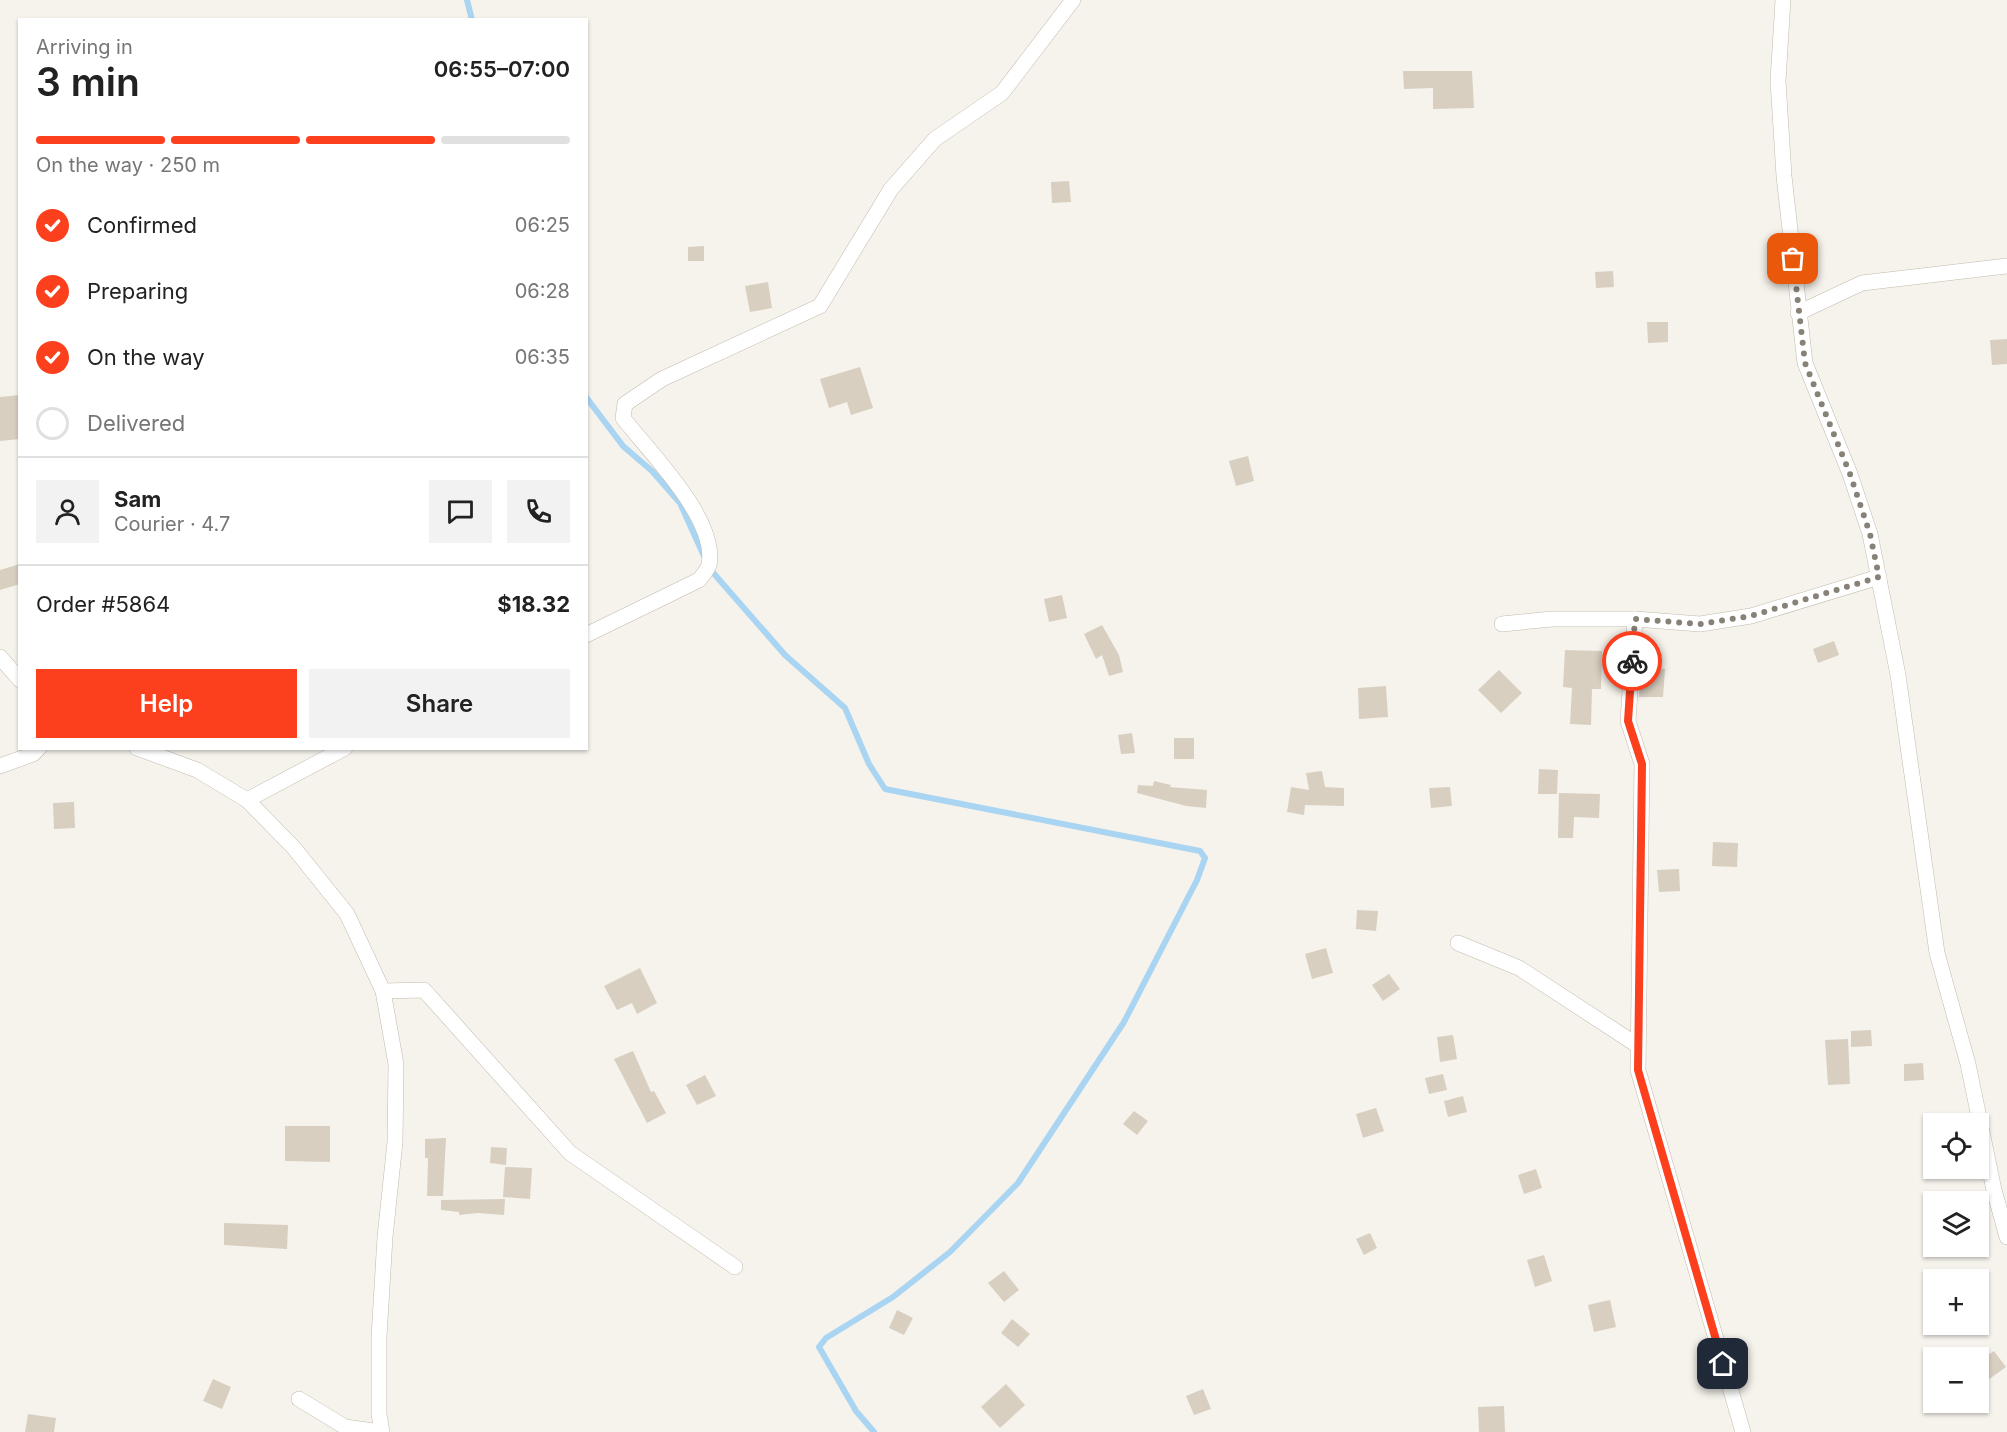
<!DOCTYPE html>
<html lang="en">
<head>
<meta charset="utf-8">
<style>
	body { margin:0; font-family:Inter,sans-serif; background:#f2f2f2; color:#222; height:100vh; display:flex; flex-direction:column; font-size:22px; white-space:nowrap }
	* { box-sizing:border-box; margin:0 }
	p { font-size:20px; color:#767676 }
	.icon { flex:none; width:33px; height:33px; fill:none; stroke:currentColor; stroke-width:2; stroke-linecap:round; stroke-linejoin:round }
	.map { position:relative; flex:1; overflow:hidden }
	.drawer { position:absolute; left:18px; top:18px; width:570px; height:732px; display:flex; flex-direction:column; background:#fff; border-radius:0px; box-shadow:0 2px 4px #0004 }
	.drawer>* { flex:none }
	.tools { position:absolute; left:1923px; top:1113px; display:grid; gap:12px }
	.tools a { display:grid; place-items:center; width:66px; height:66px; border-radius:0px; background:#fff; box-shadow:0 2px 4px #0004; font-size:30px }
	.pin { position:absolute; display:grid; place-items:center; width:51px; height:51px; color:#fff; margin:-26px; border-radius:12px; box-shadow:0 3px 9px #0006 }
	.courier { position:absolute; display:grid; place-items:center; width:60px; height:60px; margin:-30px; border:4px solid #fc3f1d; border-radius:50%; background:#fff; color:#222; box-shadow:0 2px 8px #0007 }
	.head em { font-style:normal; font-weight:600 }
	.head div { display:flex; flex-direction:column-reverse }
	.head { display:flex; align-items:center; justify-content:space-between; height:102px; padding:0 18px }
	h1 { font-size:39px; font-weight:600; line-height:45px }
	.bar { display:grid; grid-template-columns:repeat(4,1fr); gap:9px 6px; align-content:center; height:72px; padding:0 18px }
	.bar i { height:8px; border-radius:4px; background:#e0e0e0 }
	.bar .active { background:#fc3f1d }
	.bar p { grid-column:span 4 }
	.line { display:flex; align-items:center; gap:15px; padding:0 18px; border-top:2px solid #e0e0e0 }
	.line div { flex:1 }
	.round { display:grid; place-items:center; flex:none; width:63px; height:63px; border-radius:0px; background:#f2f2f2 }
	ol { padding:0 18px; list-style:none }
	li { display:flex; align-items:center; gap:18px; height:66px }
	li p { margin-inline-start:auto }
	li .icon { padding:6px; border-radius:50%; background:#fc3f1d; color:#fff; stroke-width:4 }
	li:last-child { color:#767676 }
	li i { width:33px; height:33px; border:3px solid #e0e0e0; border-radius:50% }
	.cta { display:flex; gap:12px; margin-top:auto; padding:12px 18px }
	.cta a { flex:1; height:69px; border-radius:0px; background:#fc3f1d; color:#fff; font-size:24px; font-weight:600; line-height:69px; text-align:center }
	.cta a+a { background:#f2f2f2; color:#222 }
	.map>svg:first-child { display:block }
	.lines { fill:none; stroke-linecap:round; stroke-linejoin:round }
	.stream { stroke:#a9d4f2; stroke-width:6 }
	.building { fill:#d8cfc1 }
	.street-casing { stroke:#c2bbae; stroke-width:16 }
	.street { stroke:#fff; stroke-width:15 }
	.done { stroke:#878178; stroke-width:6; stroke-dasharray:0 10.8 }
	.route { stroke:#fc3f1d; stroke-width:8 }
</style>
</head>
<body>
<div class="map">
<svg width="2007" height="1432" viewBox="0 0 2007 1432">
	<rect width="100%" height="100%" fill="#f6f3ec"/>
	<g class="lines">
		<!-- stream -->
		<g class="stream">
			<polyline points="467,0 472,20"/>
			<polyline points="586,397 623,446 652,471 680,503 704,556"/>
			<polyline points="709,568 785,655 845,708 869,764 885,789 1200,851 1205,858 1197,880 1124,1022 1018,1183 950,1252 893,1297 826,1338 819,1347 856,1411 874,1432"/>
		</g>
	</g>
	<!-- building -->
	<g class="building">
		<polygon points="1403,71 1472,71 1474,108 1433,109 1433,88 1404,89"/>
		<polygon points="1069,181 1071,202 1052,203 1051,182"/>
		<polygon points="704,246 704,261 688,261 688,247"/>
		<polygon points="1613,271 1614,287 1596,288 1595,272"/>
		<polygon points="768,282 772,308 750,312 745,286"/>
		<polygon points="1647,322 1668,322 1668,342 1648,343"/>
		<polygon points="2007,339 2007,364 1992,365 1990,340"/>
		<polygon points="860,367 873,408 851,415 847,402 829,408 820,379"/>
		<polygon points="20,395 20,439 0,441 0,397"/>
		<polygon points="1248,456 1254,481 1236,486 1229,461"/>
		<polygon points="20,564 20,584 0,590 0,570"/>
		<polygon points="1062,595 1067,618 1049,622 1044,599"/>
		<polygon points="1102,625 1119,655 1123,672 1109,676 1102,655 1096,659 1084,634"/>
		<polygon points="1834,641 1839,655 1818,663 1813,649"/>
		<polygon points="1565,650 1602,651 1601,689 1592,689 1591,725 1570,724 1572,688 1563,687"/>
		<polygon points="1641,668 1665,669 1663,697 1639,697"/>
		<polygon points="1499,670 1522,693 1501,713 1478,690"/>
		<polygon points="1386,686 1388,717 1359,719 1358,688"/>
		<polygon points="1132,733 1135,753 1121,754 1118,735"/>
		<rect x="1174" y="738" width="20" height="21"/>
		<polygon points="1539,769 1558,770 1557,794 1538,794"/>
		<polygon points="1322,771 1325,787 1344,788 1344,806 1305,805 1304,815 1287,812 1291,787 1309,790 1306,773"/>
		<polygon points="1154,781 1171,785 1170,787 1207,790 1206,808 1186,806 1137,793 1138,785 1153,786"/>
		<polygon points="1450,787 1452,806 1431,808 1429,788"/>
		<polygon points="1559,793 1600,794 1599,818 1574,817 1573,838 1558,838"/>
		<polygon points="74,802 75,828 54,829 53,803"/>
		<polygon points="1713,842 1738,843 1737,867 1712,866"/>
		<polygon points="1679,869 1680,891 1659,892 1657,870"/>
		<polygon points="1357,910 1378,911 1376,931 1356,929"/>
		<polygon points="1326,948 1333,973 1312,979 1305,954"/>
		<polygon points="640,968 657,1003 637,1014 632,1003 617,1010 604,986"/>
		<polygon points="1389,974 1400,989 1383,1001 1372,985"/>
		<polygon points="1871,1030 1872,1046 1851,1047 1851,1031"/>
		<polygon points="1453,1035 1457,1059 1440,1062 1437,1037"/>
		<polygon points="1848,1039 1850,1084 1828,1085 1825,1040"/>
		<polygon points="633,1051 651,1092 654,1091 666,1113 647,1123 614,1059"/>
		<polygon points="1923,1063 1924,1080 1904,1081 1904,1064"/>
		<polygon points="1443,1074 1447,1090 1429,1094 1425,1078"/>
		<polygon points="705,1075 716,1096 697,1105 686,1085"/>
		<polygon points="1463,1096 1467,1112 1448,1117 1444,1101"/>
		<polygon points="1376,1108 1384,1131 1363,1138 1356,1114"/>
		<polygon points="1134,1111 1148,1121 1137,1135 1123,1124"/>
		<polygon points="285,1126 330,1126 330,1162 285,1161"/>
		<polygon points="446,1138 443,1196 427,1196 428,1158 425,1158 425,1139"/>
		<polygon points="491,1147 507,1148 506,1165 490,1163"/>
		<polygon points="505,1167 532,1168 530,1199 503,1197"/>
		<polygon points="1536,1169 1542,1188 1524,1194 1518,1175"/>
		<polygon points="505,1199 504,1215 478,1213 459,1215 459,1212 441,1210 441,1200"/>
		<polygon points="224,1223 288,1225 287,1249 224,1245"/>
		<polygon points="1370,1233 1377,1248 1364,1255 1356,1239"/>
		<polygon points="1544,1255 1552,1281 1535,1287 1527,1260"/>
		<polygon points="1004,1271 1019,1290 1004,1302 988,1283"/>
		<polygon points="1610,1300 1616,1327 1594,1332 1588,1305"/>
		<polygon points="897,1310 913,1318 904,1335 889,1328"/>
		<polygon points="1012,1319 1030,1334 1018,1347 1001,1333"/>
		<polygon points="1994,1351 2006,1367 1988,1380 1978,1368 1978,1362"/>
		<polygon points="213,1379 231,1387 222,1409 203,1401"/>
		<polygon points="1006,1384 1025,1405 1000,1428 981,1407"/>
		<polygon points="1203,1389 1211,1409 1194,1415 1186,1396"/>
		<polygon points="1504,1406 1505,1432 1479,1432 1478,1407"/>
		<polygon points="28,1414 56,1418 54,1432 25,1432"/>
	</g>
	<g class="lines">
		<!-- street casing -->
		<g class="street-casing">
			<g id="street">
				<polyline points="1783,0 1778,81 1784,176 1805,363 1850,474 1870,534 1898,675 1937,953 1968,1064 1994,1190 2007,1237"/>
				<polyline points="1798,313 1862,283 2007,266"/>
				<polyline points="1635,619 1628,721 1642,764 1638,1070 1743,1432"/>
				<polyline points="1502,624 1552,619 1635,619 1700,624 1751,616 1879,577"/>
				<path d="M586 635 699 580C702 576 707 571 709 565 718 519 649 452 623 418L625 404 662 379 820 306 891 189 935 139 1002 93 1073 0"/>
				<polyline points="0,657 20,680"/>
				<polyline points="137,748 197,770 247,800 294,848 347,914 383,991 396,1064 395,1142 385,1237 379,1337 379,1414 382,1432"/>
				<polyline points="0,766 33,754 39,748"/>
				<polyline points="247,800 345,748"/>
				<polyline points="1458,943 1519,968 1637,1045"/>
				<polyline points="383,991 424,990 570,1153 735,1267"/>
				<polyline points="299,1399 345,1427 381,1432"/>
			</g>
		</g>
		<!-- street -->
		<use href="#street" class="street"/>
	</g>
	<g class="lines">
		<!-- done -->
		<polyline class="done" points="1632,661 1635,619 1700,624 1751,616 1879,577 1870,534 1850,474 1805,363 1793,259"/>
		<!-- route -->
		<polyline class="route" points="1632,661 1628,721 1642,764 1638,1070 1723,1364"/>
	</g>
</svg>
<div class="tools">
<a><svg class="icon" aria-label="locate" viewBox="0 0 24 24"><circle cx="12" cy="12" r="6"/><path d="M12 2v4M12 18v4M2 12h4M18 12h4"/></svg></a>
<a><svg class="icon" aria-label="layers" viewBox="0 0 24 24"><path d="M12 4l9 5-9 5-9-5zM3 14l9 5 9-5"/></svg></a>
<a>+</a>
<a>−</a>
</div>
<div class="pin" style="left:1793px;top:259px;background:#ea580c"><svg class="icon" aria-label="bag" viewBox="0 0 24 24"><path d="M5 8h14l-1 12H6zM9 8a3 3 0 0 1 6 0"/></svg></div>
<div class="pin" style="left:1723px;top:1364px;background:#1f2937"><svg class="icon" aria-label="home" viewBox="0 0 24 24"><path d="M3 11l9-7 9 7M6 9v11h12V9"/></svg></div>
<div class="courier" style="left:1632px;top:661px"><svg class="icon" aria-label="bike" viewBox="0 0 24 24"><circle cx="6" cy="16" r="4"/><circle cx="18" cy="16" r="4"/><path d="M6 16l4-8h5l3 8M10 8l3 8H6M13 5h3"/></svg></div>
<section class="drawer">
<div class="head"><div><h1>3 min</h1><p>Arriving in</p></div><em>06:55–07:00</em></div>
<div class="bar"><i class="active"></i><i class="active"></i><i class="active"></i><i></i><p>On the way · 250 m</p></div>
<ol>
<li><svg class="icon" aria-label="check" viewBox="0 0 24 24"><path d="M5 12l5 5 9-10"/></svg>Confirmed<p>06:25</p></li>
<li><svg class="icon" aria-label="check" viewBox="0 0 24 24"><path d="M5 12l5 5 9-10"/></svg>Preparing<p>06:28</p></li>
<li><svg class="icon" aria-label="check" viewBox="0 0 24 24"><path d="M5 12l5 5 9-10"/></svg>On the way<p>06:35</p></li>
<li><i></i>Delivered</li>
</ol>
<div class="line" style="height:108px"><a class="round"><svg class="icon" aria-label="person" viewBox="0 0 24 24"><circle cx="12" cy="8" r="4"/><path d="M4 21q1-7 8-7t8 7"/></svg></a><div><b>Sam</b><p>Courier · 4.7</p></div><a class="round"><svg class="icon" aria-label="chat" viewBox="0 0 24 24"><path d="M4 5h16v11H9l-5 4z"/></svg></a><a class="round"><svg class="icon" aria-label="phone" viewBox="0 0 24 24"><path d="M5 4h4l2 5-3 2q2 4 5 5l2-3 5 2v4C11 20 4 13 5 4z"/></svg></a></div>
<div class="line" style="height:78px"><div>Order #5864</div><b>$18.32</b></div>
<div class="cta"><a>Help</a><a>Share</a></div>
</section>
</div>
</body>
</html>
